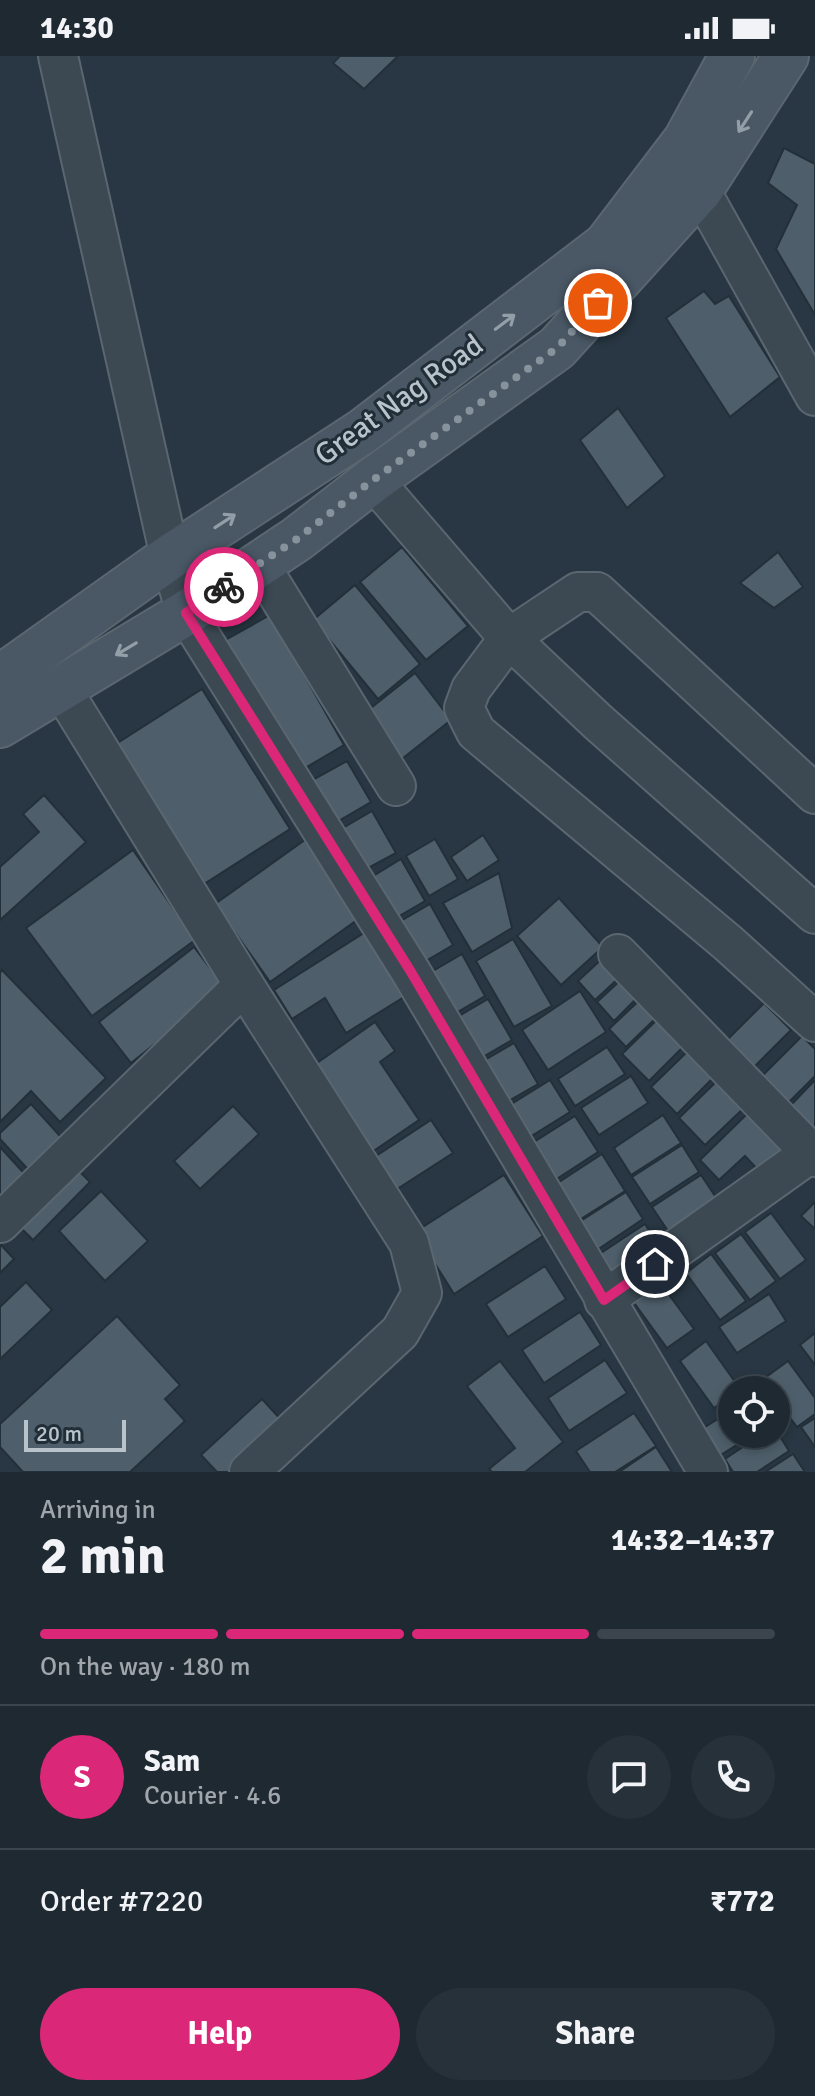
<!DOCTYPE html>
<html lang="en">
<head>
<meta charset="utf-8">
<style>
	body { margin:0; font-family:Signika,sans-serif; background:#26313a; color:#f1f3f6; height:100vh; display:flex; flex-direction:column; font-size:30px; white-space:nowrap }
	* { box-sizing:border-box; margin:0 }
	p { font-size:26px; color:#a1a6ac }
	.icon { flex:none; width:44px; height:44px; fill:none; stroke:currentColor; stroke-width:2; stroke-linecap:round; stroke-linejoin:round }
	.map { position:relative; height:1416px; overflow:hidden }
	.details { display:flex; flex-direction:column; background:#1e2932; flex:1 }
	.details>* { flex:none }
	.buttons { position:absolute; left:718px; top:1320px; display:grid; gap:16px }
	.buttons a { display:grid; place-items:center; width:72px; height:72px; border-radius:50%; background:#1e2932; box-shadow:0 4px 12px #0003,0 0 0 2px #3c454d; font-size:40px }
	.scale { position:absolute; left:24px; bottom:20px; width:102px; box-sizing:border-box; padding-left:8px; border:4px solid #b9c3cc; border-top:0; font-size:22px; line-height:28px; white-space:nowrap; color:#b9c3cc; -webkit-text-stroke:6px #212e38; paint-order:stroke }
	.pin { position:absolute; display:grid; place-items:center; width:68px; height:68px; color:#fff; margin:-34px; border:4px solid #fff; border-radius:50%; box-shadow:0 2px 8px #0007 }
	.courier { position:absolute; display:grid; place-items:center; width:80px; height:80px; margin:-40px; border:6px solid #db2777; border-radius:50%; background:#fff; color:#222; box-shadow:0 2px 10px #0007 }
	.head em { font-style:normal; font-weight:700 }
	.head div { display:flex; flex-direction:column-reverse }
	.head { display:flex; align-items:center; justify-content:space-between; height:136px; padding:0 40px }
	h1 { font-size:52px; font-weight:700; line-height:60px }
	.bar { display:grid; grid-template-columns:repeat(4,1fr); gap:12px 8px; align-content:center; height:96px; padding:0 40px }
	.bar i { height:10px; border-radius:6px; background:#3c454d }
	.bar .active { background:#db2777 }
	.bar p { grid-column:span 4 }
	.line { display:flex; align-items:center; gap:20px; padding:0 40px; border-top:2px solid #3c454d }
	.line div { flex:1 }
	.round { display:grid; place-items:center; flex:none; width:84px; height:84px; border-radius:42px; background:#26313a }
	.primary-button { display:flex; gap:16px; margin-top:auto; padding:16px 40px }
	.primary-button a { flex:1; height:92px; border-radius:48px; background:#db2777; color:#fff; font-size:32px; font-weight:700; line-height:92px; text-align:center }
	.primary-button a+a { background:#26313a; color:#f1f3f6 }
	.status { display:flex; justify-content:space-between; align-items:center; height:56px; padding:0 40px; background:#1e2932; direction:ltr }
	.status svg { height:22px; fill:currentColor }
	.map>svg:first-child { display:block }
	.building { fill:#4e5f6b; stroke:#23303a; stroke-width:2 }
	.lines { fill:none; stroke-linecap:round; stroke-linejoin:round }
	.minor-casing { stroke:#5a6670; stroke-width:42 }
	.secondary-casing { stroke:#5a6670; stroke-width:48 }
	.minor { stroke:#3c4953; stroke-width:38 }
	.secondary { stroke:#4a5866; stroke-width:44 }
	.oneway { stroke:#929ea8 }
	.done { stroke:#86929c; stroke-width:8; stroke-dasharray:0 14.4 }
	.route { stroke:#db2777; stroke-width:10 }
	.labels { text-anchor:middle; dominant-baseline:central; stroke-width:6; stroke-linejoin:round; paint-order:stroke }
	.street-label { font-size:30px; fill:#b9c3cc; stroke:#212e38 }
</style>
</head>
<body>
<div class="status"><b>14:30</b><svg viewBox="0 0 49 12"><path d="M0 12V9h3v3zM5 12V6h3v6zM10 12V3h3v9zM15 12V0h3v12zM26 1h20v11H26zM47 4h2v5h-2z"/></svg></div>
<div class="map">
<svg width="815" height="1416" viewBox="0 0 815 1416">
	<rect width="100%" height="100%" fill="#283743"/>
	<!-- building -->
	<g class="building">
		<polygon points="340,0 398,0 364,33 333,7"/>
		<polygon points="784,92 815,108 815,259 776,193 797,149 768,127"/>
		<polygon points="704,235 715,248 729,240 780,321 730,361 666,262"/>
		<polygon points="618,352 665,420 627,452 580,384"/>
		<polygon points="402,491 468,570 426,604 360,526"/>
		<polygon points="778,496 803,531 774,552 740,527"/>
		<polygon points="355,529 420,608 378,643 313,564"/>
		<polygon points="270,559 344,689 295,718 220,587"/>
		<polygon points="415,617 451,664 398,706 362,659"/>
		<polygon points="202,633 290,773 204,828 116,688"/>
		<polygon points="347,705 371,746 335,767 311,725"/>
		<polygon points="44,739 86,786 0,864 0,811 39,776 23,758"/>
		<polygon points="372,755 396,797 359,817 336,776"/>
		<polygon points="483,779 499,804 467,825 451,801"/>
		<polygon points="309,781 364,859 270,926 215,848"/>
		<polygon points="435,783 458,823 429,840 406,800"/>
		<polygon points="133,794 195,884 92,960 26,872"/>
		<polygon points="401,803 425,845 389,866 365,825"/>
		<polygon points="499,817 512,872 472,896 443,847"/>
		<polygon points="559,842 603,891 561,929 517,880"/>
		<polygon points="430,848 453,889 417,910 394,869"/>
		<polygon points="364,877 404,941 346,977 325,942 292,963 274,934"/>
		<polygon points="513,883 552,950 514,971 476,905"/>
		<polygon points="194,891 225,932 131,1007 99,966"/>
		<polygon points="462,898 485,940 449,961 426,919"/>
		<polygon points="605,900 622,919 595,944 578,925"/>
		<polygon points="2,914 106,1022 60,1066 31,1035 0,1066 0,917"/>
		<polygon points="624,921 640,939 614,965 597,946"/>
		<polygon points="580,935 606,976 548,1014 522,974"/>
		<polygon points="645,939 662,956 626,991 609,973"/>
		<polygon points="488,943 512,984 476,1005 452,964"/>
		<polygon points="764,947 791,974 750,1015 723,988"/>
		<polygon points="664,957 690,984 649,1025 622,998"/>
		<polygon points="375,966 395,995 380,1006 419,1064 369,1098 310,1012"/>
		<polygon points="802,980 815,993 815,1020 787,1048 761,1021"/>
		<polygon points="514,987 538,1028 502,1049 478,1008"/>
		<polygon points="607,991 625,1018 575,1050 558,1023"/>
		<polygon points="692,991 718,1017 677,1058 651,1031"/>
		<polygon points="631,1020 648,1047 599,1079 581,1052"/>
		<polygon points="720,1022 747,1049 705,1089 679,1062"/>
		<polygon points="550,1024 570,1056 525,1084 505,1052"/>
		<polygon points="815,1024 815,1075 790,1050"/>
		<polygon points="31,1048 69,1090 36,1122 0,1083 0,1077"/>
		<polygon points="233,1050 259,1078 200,1133 174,1105"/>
		<polygon points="749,1056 785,1094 761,1117 745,1100 719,1124 700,1104"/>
		<polygon points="663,1059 681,1087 631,1119 614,1092"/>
		<polygon points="575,1060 598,1096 549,1128 526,1091"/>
		<polygon points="431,1064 453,1097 394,1135 373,1102"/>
		<polygon points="682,1089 699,1116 650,1148 632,1121"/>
		<polygon points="0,1091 31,1125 0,1154"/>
		<polygon points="602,1098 625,1135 576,1166 553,1130"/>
		<polygon points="72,1108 90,1126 33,1184 15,1166"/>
		<polygon points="504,1119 543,1180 454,1238 415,1176"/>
		<polygon points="701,1119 719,1146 670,1178 652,1151"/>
		<polygon points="101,1135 148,1185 105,1225 59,1175"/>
		<polygon points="626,1136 643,1163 594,1196 576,1168"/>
		<polygon points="815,1146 815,1173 801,1160"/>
		<polygon points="771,1157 806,1204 780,1223 745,1176"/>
		<polygon points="645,1168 662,1195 613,1228 595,1201"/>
		<polygon points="741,1178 776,1225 750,1244 715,1197"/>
		<polygon points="0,1188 14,1203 0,1217"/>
		<polygon points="711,1198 746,1245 720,1264 686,1217"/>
		<polygon points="545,1210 566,1243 508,1281 486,1248"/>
		<polygon points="659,1225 694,1273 667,1292 632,1244"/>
		<polygon points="26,1226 52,1254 0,1303 0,1251"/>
		<polygon points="769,1238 786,1265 737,1297 719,1271"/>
		<polygon points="580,1256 601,1289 544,1327 522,1294"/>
		<polygon points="117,1260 180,1329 165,1343 185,1365 130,1416 23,1416 0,1391 0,1368"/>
		<polygon points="815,1277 815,1309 800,1289"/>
		<polygon points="706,1285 740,1333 732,1334 732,1339 714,1352 680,1305"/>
		<polygon points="605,1304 627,1337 569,1375 548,1342"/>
		<polygon points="500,1305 563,1386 525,1416 492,1416 489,1413 515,1392 467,1330"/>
		<polygon points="788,1305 815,1342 815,1358 797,1371 776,1343 776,1334 770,1334 762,1324"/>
		<polygon points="262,1343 283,1366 228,1416 217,1416 201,1399"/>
		<polygon points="732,1354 732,1378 754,1378 719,1400 702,1373"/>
		<polygon points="634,1357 656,1390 615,1416 590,1416 576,1395"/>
		<polygon points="815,1362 815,1391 801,1371"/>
		<polygon points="776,1374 789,1395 757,1416 733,1416 725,1403 762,1378 776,1378"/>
		<polygon points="656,1391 672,1416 619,1416"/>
		<polygon points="793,1398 805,1416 765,1416"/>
	</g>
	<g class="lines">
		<!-- minor casing -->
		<g class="minor-casing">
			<g id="minor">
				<polyline points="58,0 170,501 186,557 411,916 708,1416"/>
				<polyline points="700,134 815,340"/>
				<polyline points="373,424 509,582 598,666 815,858"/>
				<polyline points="259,508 396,730"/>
				<polyline points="61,632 244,929 409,1187 422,1237 400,1276 249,1416"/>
				<polyline points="815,738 597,536 578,536 509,582 471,633 464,652 476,676 728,887 815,966"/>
				<polyline points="618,898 815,1101"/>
				<polyline points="0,1167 244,929"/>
				<polyline points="604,1244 815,1094"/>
			</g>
		</g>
		<!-- secondary casing -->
		<g class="secondary-casing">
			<g id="secondary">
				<polyline points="0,622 170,501 363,375 606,189 686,84 732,0"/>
				<polyline points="0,669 186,557 297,483 373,424 557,292 700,134 786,0"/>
			</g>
		</g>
		<!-- minor -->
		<use href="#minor" class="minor"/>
		<!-- secondary -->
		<use href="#secondary" class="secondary"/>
	</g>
	<!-- one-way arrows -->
	<defs><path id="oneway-shaft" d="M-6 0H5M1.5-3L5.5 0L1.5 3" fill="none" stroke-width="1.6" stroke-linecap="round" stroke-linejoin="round" transform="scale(2)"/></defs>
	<g class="oneway">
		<use href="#oneway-shaft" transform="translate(745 66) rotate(123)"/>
		<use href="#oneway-shaft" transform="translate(505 266) rotate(-37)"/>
		<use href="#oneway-shaft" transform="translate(225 465) rotate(-33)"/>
		<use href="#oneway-shaft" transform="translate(126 593) rotate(149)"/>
	</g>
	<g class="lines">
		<!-- done -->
		<polyline class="done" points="224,531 297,483 373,424 557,292 598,247"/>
		<!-- route -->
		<polyline class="route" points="224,531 186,557 411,916 604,1244 655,1208"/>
	</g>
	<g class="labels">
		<!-- street labels -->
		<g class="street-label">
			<text transform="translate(399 344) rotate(-36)">Great Nag Road</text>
		</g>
	</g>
</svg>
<div class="buttons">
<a><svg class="icon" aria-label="locate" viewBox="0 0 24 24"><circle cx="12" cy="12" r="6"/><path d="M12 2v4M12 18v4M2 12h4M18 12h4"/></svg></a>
</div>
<div class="scale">20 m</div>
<div class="pin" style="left:598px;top:247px;background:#ea580c"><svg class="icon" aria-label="bag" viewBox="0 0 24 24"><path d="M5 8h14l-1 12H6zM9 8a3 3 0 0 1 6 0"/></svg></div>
<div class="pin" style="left:655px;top:1208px;background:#1f2937"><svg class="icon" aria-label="home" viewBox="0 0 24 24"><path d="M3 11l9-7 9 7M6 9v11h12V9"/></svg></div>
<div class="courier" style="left:224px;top:531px"><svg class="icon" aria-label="bike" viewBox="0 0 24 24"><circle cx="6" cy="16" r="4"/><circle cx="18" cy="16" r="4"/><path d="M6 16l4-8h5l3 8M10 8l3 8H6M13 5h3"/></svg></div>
</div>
<section class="details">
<div class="head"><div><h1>2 min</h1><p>Arriving in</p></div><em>14:32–14:37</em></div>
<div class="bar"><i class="active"></i><i class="active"></i><i class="active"></i><i></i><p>On the way · 180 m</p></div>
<div class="line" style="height:144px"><b class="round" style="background:#db2777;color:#fff">S</b><div><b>Sam</b><p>Courier · 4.6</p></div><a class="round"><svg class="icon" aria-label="chat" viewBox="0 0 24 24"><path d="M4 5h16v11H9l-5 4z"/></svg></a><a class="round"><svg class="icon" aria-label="phone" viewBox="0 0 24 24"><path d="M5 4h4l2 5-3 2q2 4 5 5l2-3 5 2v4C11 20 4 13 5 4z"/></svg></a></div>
<div class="line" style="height:104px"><div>Order #7220</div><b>₹772</b></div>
<div class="primary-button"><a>Help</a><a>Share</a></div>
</section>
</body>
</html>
